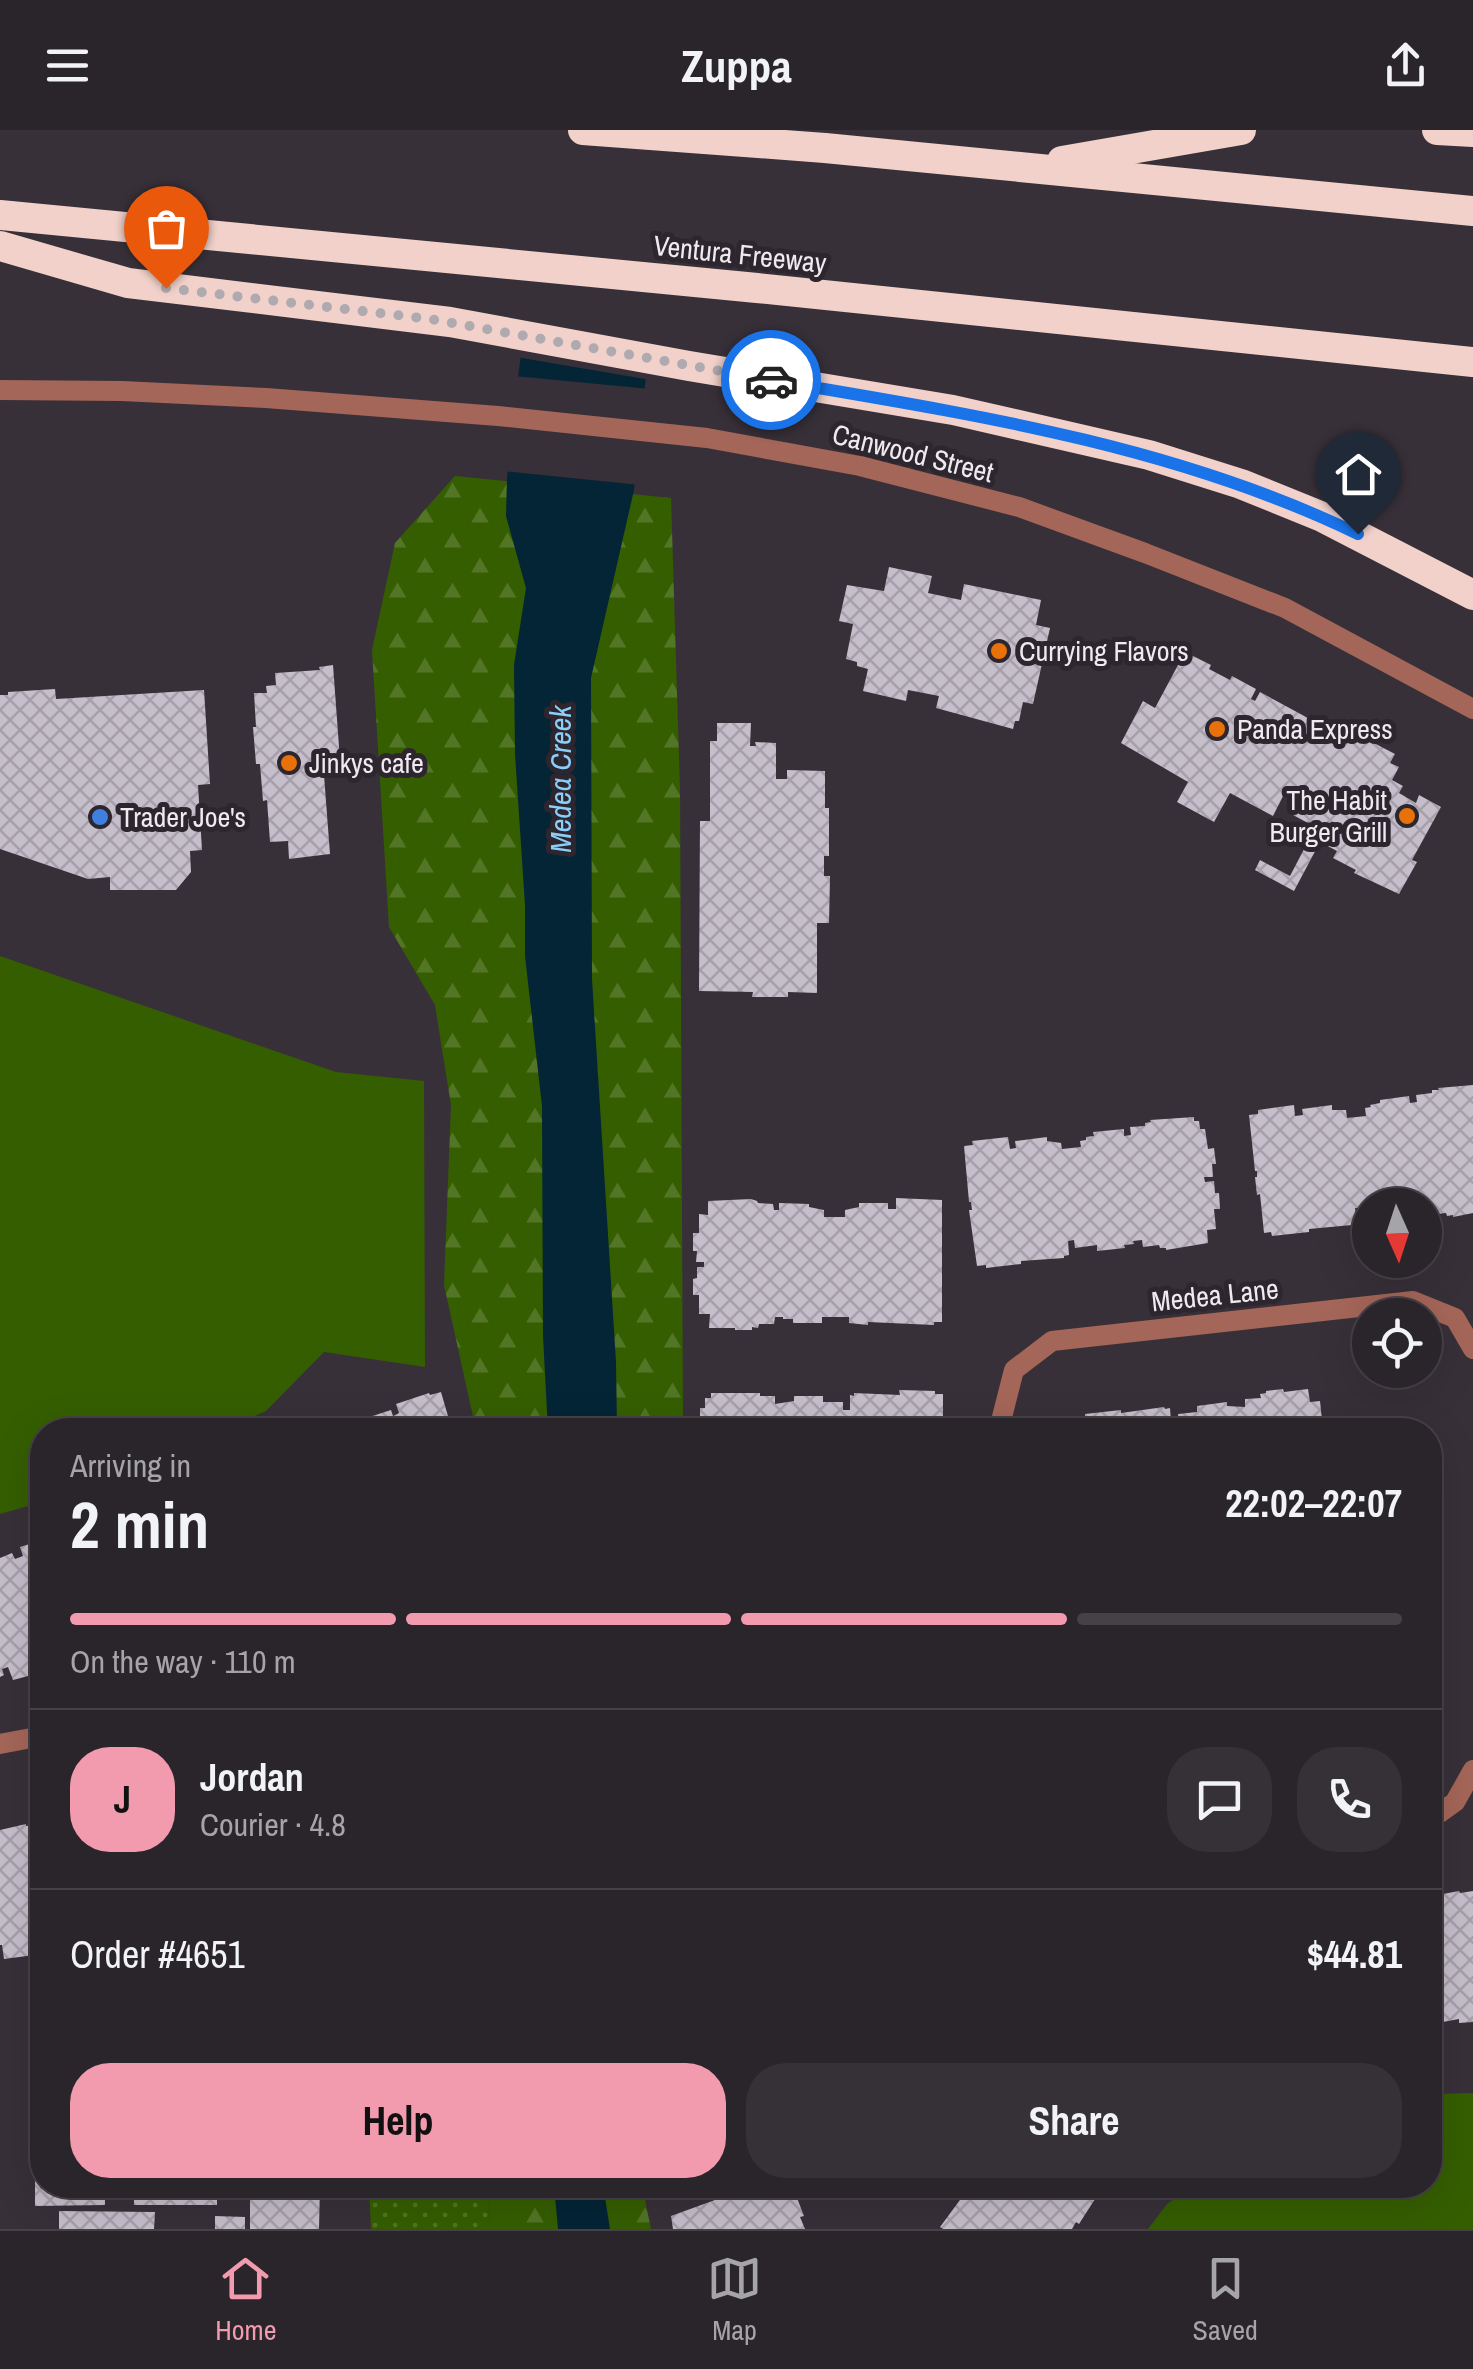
<!DOCTYPE html>
<html lang="en">
<head>
<meta charset="utf-8">
<style>
	body { margin:0; font-family:"Archivo Narrow",sans-serif; background:#363037; color:#f1f3f6; height:100vh; display:flex; flex-direction:column; font-size:38px; white-space:nowrap }
	* { box-sizing:border-box; margin:0 }
	p { font-size:32px; color:#a5a4a9 }
	.icon { flex:none; width:55px; height:55px; fill:none; stroke:currentColor; stroke-width:2; stroke-linecap:round; stroke-linejoin:round }
	.map { position:relative; flex:1; overflow:hidden }
	.panel { position:absolute; left:30px; top:1288px; width:1412px; height:780px; display:flex; flex-direction:column; background:#2a242b; border-radius:40px; box-shadow:0 10px 40px #0002,0 0 0 2px #464147 }
	.panel>* { flex:none }
	.needle { width:65px; rotate:177deg }
	.buttons { position:absolute; left:1352px; top:1058px; display:grid; gap:20px }
	.buttons a { display:grid; place-items:center; width:90px; height:90px; border-radius:50%; background:#2a242b; box-shadow:0 10px 40px #0002,0 0 0 2px #464147; font-size:50px }
	.pin { position:absolute; display:grid; place-items:center; width:85px; height:85px; color:#fff; margin:-102px -42px; border-radius:50% 50% 50% 0; rotate:-45deg; box-shadow:0 0 10px #0007 }
	.pin .icon { rotate:45deg }
	.courier { position:absolute; display:grid; place-items:center; width:100px; height:100px; margin:-50px; border:8px solid #1a73e8; border-radius:50%; background:#fff; color:#222; box-shadow:0 2px 12px #0007 }
	.head em { font-style:normal; font-weight:700 }
	.head div { display:flex; flex-direction:column-reverse }
	.head { display:flex; align-items:center; justify-content:space-between; height:170px; padding:0 40px }
	h1 { font-size:65px; font-weight:700; line-height:75px }
	.bar { display:grid; grid-template-columns:repeat(4,1fr); gap:15px 10px; align-content:center; height:120px; padding:0 40px }
	.bar i { height:12px; border-radius:8px; background:#464147 }
	.bar .on { background:#f29aae }
	.bar p { grid-column:span 4 }
	.line { display:flex; align-items:center; gap:25px; padding:0 40px; border-top:2px solid #464147 }
	.line div { flex:1 }
	.round { display:grid; place-items:center; flex:none; width:105px; height:105px; border-radius:40px; background:#363037 }
	.primary-button { display:flex; gap:20px; margin-top:auto; padding:20px 40px }
	.primary-button a { flex:1; height:115px; border-radius:40px; background:#f29aae; color:#111; font-size:40px; font-weight:700; line-height:115px; text-align:center }
	.primary-button a+a { background:#363037; color:#f1f3f6 }
	header { display:flex; justify-content:space-between; align-items:center; height:130px; padding:0 40px; background:#2a242b; font-size:45px; font-weight:700 }
	.menu { display:flex; justify-content:space-around; align-items:center; height:140px; border-top:2px solid #464147; background:#2a242b; font-size:28px; color:#a5a4a9 }
	.menu a { display:grid; justify-items:center; gap:5px }
	.menu .on { color:#f29aae }
	.map>svg:first-child { display:block }
	.green { fill:#355e00 }
	.forest { fill:url(#forest-firs) }
	.park { fill:url(#park-dots) }
	.water { fill:#032536 }
	.pier { fill:#383039 }
	.building { fill:url(#building-cross-hatch) }
	.lines { fill:none; stroke-linecap:round; stroke-linejoin:round }
	.minor { stroke:#a46658; stroke-width:20 }
	.motorway { stroke:#f1d1ca; stroke-width:30 }
	.done { stroke:#afa9b0; stroke-width:10; stroke-dasharray:0 18 }
	.route { stroke:#1a73e8; stroke-width:12 }
	.food-dot { fill:#e8710a; stroke:#2e262f; stroke-width:4 }
	.shop-dot { fill:#3f7fe0; stroke:#2e262f; stroke-width:4 }
	.labels { text-anchor:middle; dominant-baseline:central; stroke-width:10; stroke-linejoin:round; paint-order:stroke }
	.street-label { font-size:28px; fill:#efeaf0; stroke:#2e262f }
	.poi-label { font-size:28px; fill:#efeaf0; stroke:#2e262f; text-anchor:start }
	.water-label { font-size:30px; font-style:italic; fill:#89cffa; stroke:#2e262f }
</style>
</head>
<body>
<header><svg class="icon" aria-label="menu" viewBox="0 0 24 24"><path d="M4 6h16M4 12h16M4 18h16"/></svg>Zuppa<svg class="icon" aria-label="share" viewBox="0 0 24 24"><path d="M12 15V3M7 8l5-5 5 5M5 13v7h14v-7"/></svg></header>
<div class="map">
<svg width="1473" height="2099" viewBox="0 0 1473 2099">
	<defs>
		<pattern id="forest-firs" width="22" height="20" patternUnits="userSpaceOnUse" patternTransform="scale(2.5)"><rect width="22" height="20" fill="#355e00"/><path d="M5 1l3.5 6h-7zM16 11l3.5 6h-7z" fill="#537526"/></pattern>
		<pattern id="park-dots" width="8" height="8" patternUnits="userSpaceOnUse" patternTransform="scale(2.5)"><rect width="8" height="8" fill="#355e00"/><path d="M2 2h.1M6 6h.1" fill="none" stroke="#537526" stroke-width="1.8" stroke-linecap="round"/></pattern>
		<pattern id="building-cross-hatch" width="8" height="8" patternUnits="userSpaceOnUse" patternTransform="scale(2.5)"><rect width="8" height="8" fill="#c5becb"/><path d="M0 0l8 8M0 8l8-8" fill="none" stroke="#a6a0aa"/></pattern>
	</defs>
	<rect width="100%" height="100%" fill="#383039"/>
	<!-- green -->
	<g class="green">
		<polygon points="0,826 336,942 424,951 425,1237 324,1222 266,1281 223,1300 42,1300 42,1372 0,1384"/>
		<polygon points="1473,1963 1473,2099 1148,2099 1167,2074 1195,2055 1430,2055 1430,1964"/>
	</g>
	<!-- forest -->
	<g class="forest">
		<polygon points="455,346 671,368 680,660 683,1300 476,1300 444,1155 451,975 435,875 389,797 372,520 395,413"/>
		<polygon points="489,2055 642,2055 651,2099 490,2099"/>
	</g>
	<!-- park -->
	<polygon class="park" points="369,2055 489,2055 490,2099 371,2099"/>
	<!-- water -->
	<g class="water">
		<polygon points="555,0 672,0 634,360 591,548 592,849 616,1232 617,1300 548,1300 543,1206 542,976 525,826 525,775 515,624 514,535 526,458 506,386 507,347 519,239"/>
		<polygon points="554,2055 603,2055 610,2099 558,2099"/>
	</g>
	<!-- pier -->
	<g class="pier">
		<polygon points="550,0 677,0 651,250 516,227"/>
		<polygon points="514,246 650,259 640,355 503,341"/>
	</g>
	<!-- building -->
	<g class="building">
		<polygon points="889,437 932,446 928,463 961,470 964,454 1041,470 1036,495 1050,498 1033,574 1023,572 1019,591 1015,591 1013,599 936,578 939,566 908,560 906,571 863,561 868,539 857,536 857,532 846,529 853,494 839,491 847,455 884,461"/>
		<polygon points="1185,522 1211,535 1209,539 1230,550 1232,546 1256,559 1251,569 1255,571 1260,562 1319,594 1316,598 1328,605 1330,602 1336,605 1341,596 1395,624 1390,633 1399,637 1392,650 1403,656 1399,663 1416,673 1419,665 1441,677 1412,730 1417,732 1399,764 1354,743 1356,740 1333,728 1337,721 1320,712 1294,761 1255,740 1260,730 1290,746 1313,702 1318,705 1321,700 1293,685 1297,679 1292,677 1295,673 1283,666 1273,686 1230,663 1214,692 1177,672 1188,652 1121,613 1143,571 1155,578"/>
		<polygon points="333,535 340,630 323,632 330,724 289,729 288,711 270,712 267,670 263,671 260,634 256,634 253,597 256,597 254,563 267,563 266,556 276,555 275,543 320,540 319,537"/>
		<polygon points="55,559 56,569 204,560 210,654 198,655 202,720 190,721 191,742 176,760 110,760 110,747 88,749 0,719 0,565 8,565 8,562"/>
		<polygon points="717,593 751,593 750,616 756,616 755,612 776,613 776,649 787,649 787,640 825,641 825,678 829,678 829,726 824,726 824,746 830,746 829,793 817,793 817,863 788,862 788,867 752,867 753,862 699,861 700,691 710,691 710,611 717,611"/>
		<polygon points="1473,955 1473,1083 1453,1087 1453,1085 1447,1086 1446,1083 1429,1085 1428,1077 1425,1078 1425,1075 1370,1075 1370,1085 1362,1086 1361,1078 1355,1078 1357,1093 1351,1093 1352,1095 1309,1099 1309,1102 1272,1106 1271,1102 1264,1103 1260,1064 1257,1065 1255,1047 1257,1047 1257,1041 1255,1041 1249,985 1258,984 1258,980 1294,975 1295,986 1303,985 1302,979 1332,975 1332,980 1346,980 1347,988 1366,986 1365,978 1371,977 1370,975 1380,973 1380,970 1409,966 1410,973 1417,972 1416,965 1432,963 1432,960 1439,960 1438,958"/>
		<polygon points="1194,987 1194,991 1199,991 1200,999 1205,999 1208,1019 1214,1018 1216,1034 1212,1034 1213,1047 1204,1047 1205,1052 1214,1051 1215,1063 1219,1063 1220,1079 1214,1079 1216,1099 1207,1100 1208,1113 1166,1120 1166,1118 1160,1118 1159,1115 1143,1117 1142,1110 1133,1111 1134,1114 1124,1115 1125,1118 1097,1121 1097,1115 1075,1118 1074,1110 1068,1111 1069,1125 1064,1126 1064,1128 1021,1131 1021,1134 986,1138 986,1135 977,1136 969,1080 972,1080 971,1072 969,1072 964,1016 973,1015 972,1011 1008,1007 1010,1019 1016,1018 1015,1011 1047,1007 1047,1011 1061,1013 1062,1019 1081,1017 1080,1011 1086,1010 1086,1007 1094,1006 1093,1002 1124,999 1124,1006 1131,1005 1130,997 1145,996 1145,993 1151,992 1150,990"/>
		<polygon points="896,1068 942,1070 942,1192 934,1192 934,1195 868,1192 868,1195 849,1193 849,1187 822,1187 822,1193 793,1193 793,1189 783,1189 783,1187 775,1187 774,1194 759,1194 758,1198 752,1197 752,1200 735,1200 735,1198 709,1198 710,1184 699,1184 699,1165 693,1165 693,1149 697,1148 697,1137 704,1137 704,1132 696,1132 697,1121 693,1121 693,1103 699,1103 699,1084 708,1085 708,1071 751,1069 757,1071 758,1073 773,1074 774,1080 779,1080 779,1073 809,1074 809,1077 824,1080 824,1087 845,1087 845,1080 859,1077 859,1073 888,1073 888,1079 896,1079"/>
		<polygon points="1283,1259 1284,1262 1308,1259 1310,1272 1320,1271 1322,1290 1328,1290 1329,1300 1077,1300 1076,1288 1085,1287 1085,1284 1121,1280 1121,1283 1164,1277 1165,1279 1170,1278 1171,1292 1179,1291 1178,1284 1197,1282 1197,1276 1227,1272 1227,1276 1245,1277 1245,1269 1261,1268 1260,1264 1266,1263 1266,1261"/>
		<polygon points="899,1260 935,1261 935,1264 943,1264 943,1300 700,1300 700,1278 705,1278 705,1268 711,1268 711,1263 760,1263 760,1266 775,1266 775,1274 794,1271 794,1266 823,1266 823,1272 843,1272 843,1280 850,1280 850,1265 854,1266 854,1263 900,1265"/>
		<polygon points="441,1262 452,1300 356,1300 355,1296 364,1293 363,1289 391,1280 393,1286 399,1283 396,1274 429,1263 430,1265"/>
		<polygon points="42,1410 42,1540 32,1543 32,1545 13,1550 8,1537 2,1539 4,1545 0,1547 0,1428 12,1423 15,1429 23,1426 20,1417"/>
		<polygon points="26,1694 26,1696 32,1695 33,1698 42,1697 42,1824 4,1829 2,1815 0,1815 0,1700"/>
		<polygon points="1459,1761 1460,1763 1473,1761 1473,1892 1459,1893 1459,1889 1443,1892 1442,1884 1435,1885 1436,1893 1430,1894 1430,1773 1438,1771 1437,1768 1444,1767 1443,1764"/>
		<polygon points="35,2007 42,2007 42,2055 217,2055 217,2075 134,2075 134,2067 105,2067 105,2075 35,2076"/>
		<polygon points="250,2055 320,2055 319,2099 250,2099"/>
		<polygon points="756,2055 792,2055 804,2086 800,2087 805,2099 673,2099 671,2086"/>
		<polygon points="971,2055 1109,2055 1102,2066 1094,2060 1090,2066 1095,2069 1079,2094 1076,2092 1072,2099 943,2099 940,2097"/>
		<polygon points="59,2081 155,2082 154,2099 59,2099"/>
		<polygon points="215,2086 245,2087 245,2099 215,2099"/>
	</g>
	<g class="lines">
		<!-- minor -->
		<g class="minor">
			<polyline points="0,260 122,261 266,268 498,286 707,308 860,336 1019,377 1145,423 1285,478 1473,579"/>
			<polyline points="1002,1300 1002,1287 1014,1240 1052,1211 1413,1171 1455,1188 1473,1219"/>
			<polyline points="0,1614 42,1606"/>
			<polyline points="1430,1690 1455,1672 1473,1640"/>
		</g>
		<!-- motorway -->
		<g class="motorway">
			<polyline points="583,0 825,18 1473,81"/>
			<polyline points="1437,0 1473,2"/>
			<polyline points="1062,31 1241,0"/>
			<polyline points="0,85 757,158 1473,232"/>
			<polyline points="0,116 128,153 450,192 689,236 953,280 1149,325 1241,354 1320,386 1473,465"/>
		</g>
	</g>
	<g class="lines">
		<!-- done -->
		<polyline class="done" points="166,158 430,189 771,250"/>
		<!-- route -->
		<path class="route" d="M771 250C971 284 1174 315 1358 404"/>
	</g>
	<!-- markers -->
	<g class="food-dot">
		<circle cx="999" cy="521" r="10"/>
		<circle cx="1217" cy="599" r="10"/>
		<circle cx="289" cy="633" r="10"/>
		<circle cx="1407" cy="686" r="10"/>
	</g>
	<circle class="shop-dot" cx="100" cy="687" r="10"/>
	<g class="labels">
		<!-- street labels -->
		<g class="street-label">
			<text transform="translate(740 124) rotate(6)">Ventura Freeway</text>
			<text transform="translate(913 323) rotate(14)">Canwood Street</text>
			<text transform="translate(1215 1165) rotate(-6)">Medea Lane</text>
		</g>
		<!-- poi labels -->
		<g class="poi-label">
			<text x="1019" y="521">Currying Flavors</text>
			<text x="1237" y="599">Panda Express</text>
			<text x="309" y="633">Jinkys cafe</text>
			<text x="1387" y="670" text-anchor="end">The Habit<tspan x="1387" dy="32">Burger Grill</tspan></text>
			<text x="120" y="687">Trader Joe's</text>
		</g>
		<!-- water labels -->
		<g class="water-label">
			<text transform="translate(560 649) rotate(-90)">Medea Creek</text>
		</g>
	</g>
</svg>
<div class="buttons">
<a><svg class="needle" viewBox="-14 -14 28 28"><path d="M0-13l5 13h-10z" fill="#e53935"/><path d="M0 13l5-13h-10z" fill="#a5a4a9"/></svg></a>
<a><svg class="icon" aria-label="locate" viewBox="0 0 24 24"><circle cx="12" cy="12" r="6"/><path d="M12 2v4M12 18v4M2 12h4M18 12h4"/></svg></a>
</div>
<div class="pin" style="left:166px;top:158px;background:#ea580c"><svg class="icon" aria-label="bag" viewBox="0 0 24 24"><path d="M5 8h14l-1 12H6zM9 8a3 3 0 0 1 6 0"/></svg></div>
<div class="pin" style="left:1358px;top:404px;background:#1f2937"><svg class="icon" aria-label="home" viewBox="0 0 24 24"><path d="M3 11l9-7 9 7M6 9v11h12V9"/></svg></div>
<div class="courier" style="left:771px;top:250px"><svg class="icon" aria-label="car" viewBox="0 0 24 24"><path d="M5 17H2v-5l4-1 3-4h7l3 4 3 1v5h-3M9 17h6M6 11h13"/><circle cx="7" cy="17" r="2"/><circle cx="17" cy="17" r="2"/></svg></div>
<section class="panel">
<div class="head"><div><h1>2 min</h1><p>Arriving in</p></div><em>22:02–22:07</em></div>
<div class="bar"><i class="on"></i><i class="on"></i><i class="on"></i><i></i><p>On the way · 110 m</p></div>
<div class="line" style="height:180px"><b class="round" style="background:#f29aae;color:#111">J</b><div><b>Jordan</b><p>Courier · 4.8</p></div><a class="round"><svg class="icon" aria-label="chat" viewBox="0 0 24 24"><path d="M4 5h16v11H9l-5 4z"/></svg></a><a class="round"><svg class="icon" aria-label="phone" viewBox="0 0 24 24"><path d="M5 4h4l2 5-3 2q2 4 5 5l2-3 5 2v4C11 20 4 13 5 4z"/></svg></a></div>
<div class="line" style="height:130px"><div>Order #4651</div><b>$44.81</b></div>
<div class="primary-button"><a>Help</a><a>Share</a></div>
</section>
</div>
<nav class="menu">
<a class="on"><svg class="icon" aria-label="home" viewBox="0 0 24 24"><path d="M3 11l9-7 9 7M6 9v11h12V9"/></svg>Home</a>
<a><svg class="icon" aria-label="map" viewBox="0 0 24 24"><path d="M3 6l6-2 6 2 6-2v14l-6 2-6-2-6 2zM9 4v14M15 6v14"/></svg>Map</a>
<a><svg class="icon" aria-label="saved" viewBox="0 0 24 24"><path d="M7 4h10v16l-5-4-5 4z"/></svg>Saved</a>
</nav>
</body>
</html>
